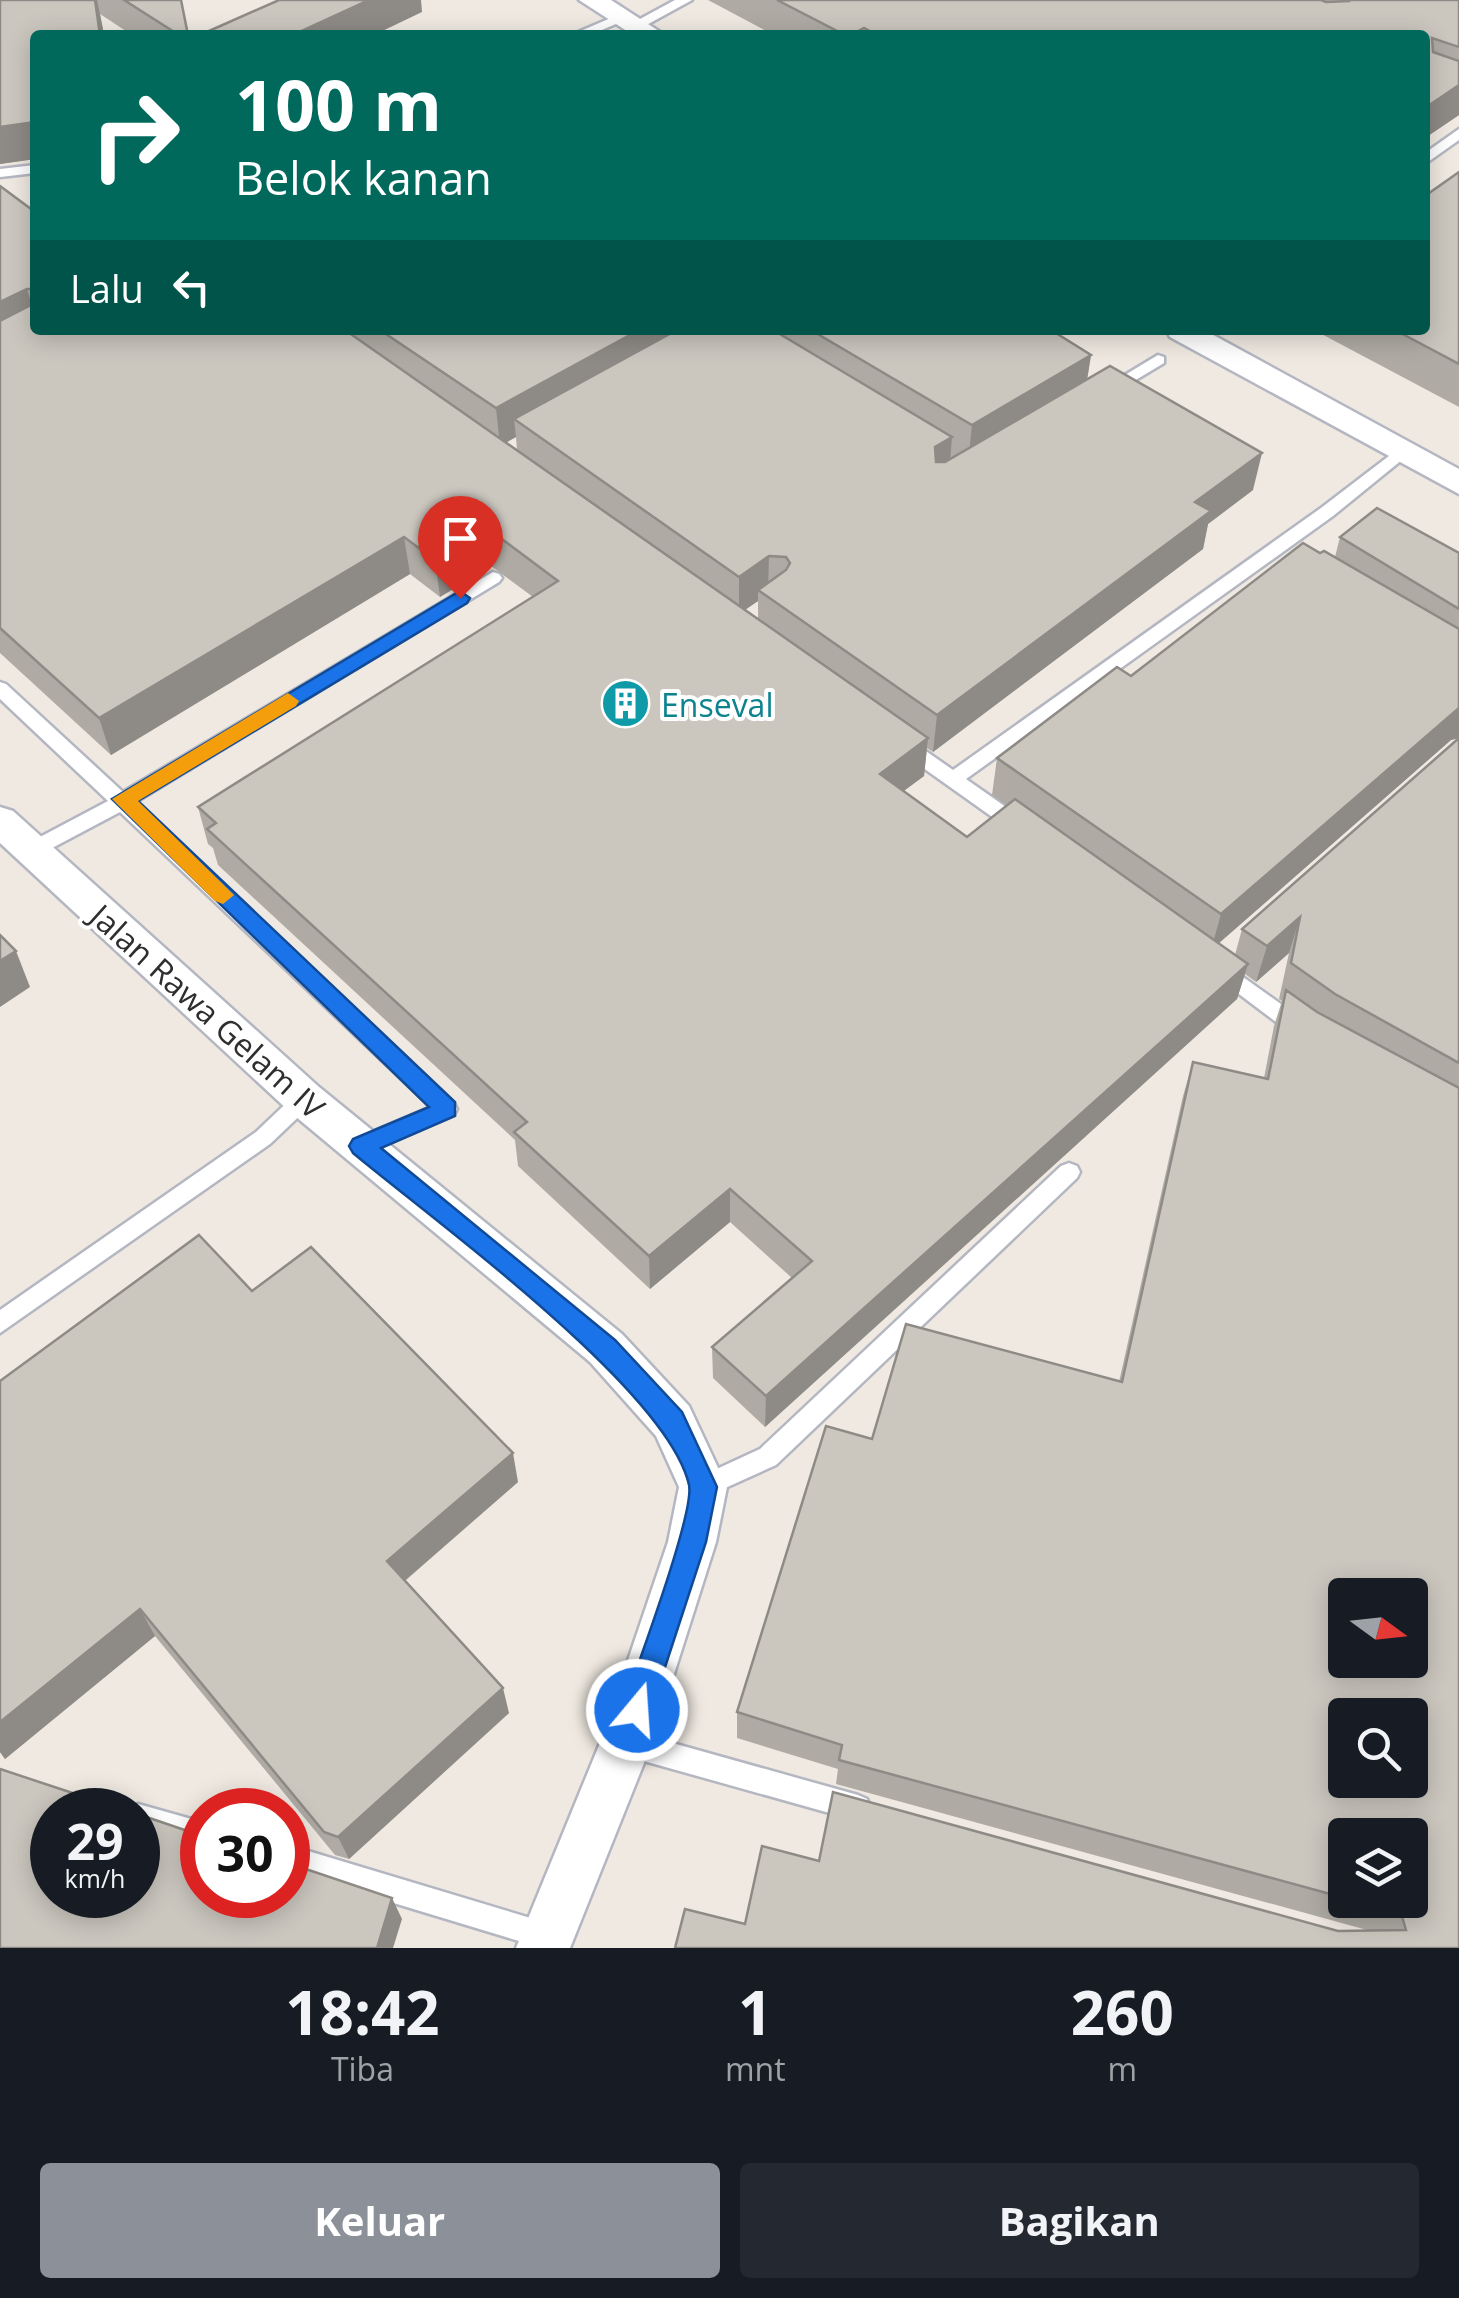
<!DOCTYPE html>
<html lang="id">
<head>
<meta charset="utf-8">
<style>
	body { margin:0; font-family:"Open Sans",sans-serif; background:#242831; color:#f1f3f6; height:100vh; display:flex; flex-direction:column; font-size:38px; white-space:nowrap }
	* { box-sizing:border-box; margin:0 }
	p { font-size:32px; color:#9ea1a6 }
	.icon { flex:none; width:55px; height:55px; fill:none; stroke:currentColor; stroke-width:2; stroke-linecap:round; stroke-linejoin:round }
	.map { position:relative; height:1948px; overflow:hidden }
	.drawer { display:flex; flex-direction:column; background:#171b24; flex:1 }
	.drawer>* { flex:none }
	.hud { position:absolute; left:30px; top:30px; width:1400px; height:305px; border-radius:10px; box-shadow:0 5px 25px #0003; background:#00695c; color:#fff; overflow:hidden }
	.needle { width:65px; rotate:105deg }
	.buttons { position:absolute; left:1328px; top:1578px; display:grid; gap:20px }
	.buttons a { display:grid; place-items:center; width:100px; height:100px; border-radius:10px; background:#171b24; box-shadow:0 5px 25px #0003; font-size:50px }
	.speed { position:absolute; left:30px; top:1788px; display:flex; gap:20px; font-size:50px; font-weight:700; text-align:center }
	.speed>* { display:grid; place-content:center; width:130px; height:130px; border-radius:50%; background:#171b24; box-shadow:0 5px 25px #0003; line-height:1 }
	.speed small { font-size:25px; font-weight:400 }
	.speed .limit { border:15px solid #d22; background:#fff; color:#111 }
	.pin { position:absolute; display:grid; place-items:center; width:85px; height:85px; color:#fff; margin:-102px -42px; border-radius:50% 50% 50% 0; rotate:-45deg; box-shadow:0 0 10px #0007 }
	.pin .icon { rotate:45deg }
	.me { position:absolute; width:110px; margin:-55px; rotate:18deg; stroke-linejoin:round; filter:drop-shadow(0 0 8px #0008) }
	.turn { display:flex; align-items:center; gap:35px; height:210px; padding:0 40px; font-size:45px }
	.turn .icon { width:130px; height:130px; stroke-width:2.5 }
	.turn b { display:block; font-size:70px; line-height:85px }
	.then { display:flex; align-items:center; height:95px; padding:0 40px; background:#0003; gap:20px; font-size:38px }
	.eta { display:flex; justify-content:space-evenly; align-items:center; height:170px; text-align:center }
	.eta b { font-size:60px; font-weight:700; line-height:70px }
	.button { display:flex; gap:20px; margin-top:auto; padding:20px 40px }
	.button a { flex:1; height:115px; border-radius:10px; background:#8c9099; color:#fff; font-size:40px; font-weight:700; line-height:115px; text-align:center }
	.button a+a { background:#242831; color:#f1f3f6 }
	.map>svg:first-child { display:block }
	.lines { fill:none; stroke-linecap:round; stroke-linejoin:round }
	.lane-casing { stroke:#b4b7c1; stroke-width:5 }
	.street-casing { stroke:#b4b7c1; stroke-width:5 }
	.lane { fill:#fff; fill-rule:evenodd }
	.street { fill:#fff; fill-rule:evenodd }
	.wall { fill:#afaba4; fill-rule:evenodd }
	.shaded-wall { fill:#8e8b86 }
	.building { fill:#cbc7bf; stroke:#8e8b86; stroke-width:2.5; fill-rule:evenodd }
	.route { fill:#1a73e8; stroke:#114b97; stroke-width:2.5 }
	.slow { fill:#f59e0b }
	.labels { text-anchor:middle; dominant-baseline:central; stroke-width:8; stroke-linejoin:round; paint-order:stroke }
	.culture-label { font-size:32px; fill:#0d838f; stroke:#fff; text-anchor:start }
	.street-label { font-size:32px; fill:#2e2e2e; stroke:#fff }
</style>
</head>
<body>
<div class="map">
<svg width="1459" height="1948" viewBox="0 0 1459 1948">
	<rect width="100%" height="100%" fill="#efe9e1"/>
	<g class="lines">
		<defs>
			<g id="lane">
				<path d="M675,0H692L641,28L629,25Z"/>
				<path d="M618,15L630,18L590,35H571Z"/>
				<path d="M1459,129V140L1425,164V153Z"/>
				<path d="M35,165V173L0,177V169Z"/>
				<path d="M1158,355L1164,357V363L1114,393H1102L1100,390Z"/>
				<path d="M1402,446L1410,451L1408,455L1333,516L966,779L1026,821L1028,826L1026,831H1012L898,750L895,745L898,740H910L953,770L1321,508Z"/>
				<path d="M493,572L499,574L502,578L499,582L134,803L454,1103L457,1109L454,1115L361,1155L353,1152L350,1146L353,1140L431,1107L120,812L37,856H23L20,851L23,846L108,801L0,699V682L6,684L123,792Z"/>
				<path d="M1222,962L1306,1022L1309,1028L1306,1034H1292L1215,976L1212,970L1215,964Z"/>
				<path d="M304,1090L311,1093L314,1099L311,1105L270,1144L0,1333V1310L256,1132L297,1093Z"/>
				<path d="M1069,1163L1077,1166L1080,1172L1077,1178L776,1465L703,1498L695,1495L691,1487L695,1479L760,1449L1061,1166Z"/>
				<path d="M626,1730L858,1795L867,1799L871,1808L867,1817L858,1821L626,1756L617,1752L613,1743L617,1734Z"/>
				<path d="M138,1804L202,1822V1848L138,1830V1810H128Z"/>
				<path d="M288,1845L547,1923L557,1926L560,1936L557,1946L542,1948L288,1871Z"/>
			</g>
			<g id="street">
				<path d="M579,0H611L665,35H633Z"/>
				<path d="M1166,330H1204L1459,469V494L1170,337Z"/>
				<path d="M0,807L13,811L319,1087L622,1334L689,1406L727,1487L716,1542L652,1743L570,1948H516L600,1743L668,1542L679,1487L656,1436L590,1362L289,1111L0,843Z"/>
			</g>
		</defs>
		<use href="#lane" class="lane-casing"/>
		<use href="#street" class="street-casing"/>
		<use href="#lane" class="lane"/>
		<use href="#street" class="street"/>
	</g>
	<g class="wall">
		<path d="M0,0H181L188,35H132L100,14L104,35H35V159L0,164Z"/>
		<path d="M708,0H1459V115L1425,138V35H774Z"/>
		<path d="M1459,172V407L1314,330H1425Z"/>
		<path d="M0,186L35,212V330H1051L1091,355L1087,379L1253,490L1208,524L1203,549L933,752L927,748L924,776L903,791L967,837L1008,806L992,795L997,758L1131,676L1320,553L1335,557L1340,537L1459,553V738L1451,740L1219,943L1235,955L1242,929L1459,738V1948L745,1924L819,1861L1338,1931L1367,1930L836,1784L838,1769L737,1738V1712L872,1439L1119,1382L1183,1096L1193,1062L1264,1078L1274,1026L1282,1001L1279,999L1289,953L1256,982L1245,974L1237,999L765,1427L713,1378L712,1347L792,1278L730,1222L650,1289L518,1166L515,1140L218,865L213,848L208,844L198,807L533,597L491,566L440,597L410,574L111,755L0,653ZM516,437L517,450L506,442ZM758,601V619L745,610ZM1345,1835L1410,1900H1345Z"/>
		<path d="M252,1291L518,1482L405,1581L509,1713L349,1859L335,1855L155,1636L5,1759L0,1752V1381Z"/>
	</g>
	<g class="shaded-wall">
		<path d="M95,0H97L100,14L104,35H100Z"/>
		<path d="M369,0H421L422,12L374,35H293Z"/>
		<path d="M1459,85V115L1425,138V108Z"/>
		<path d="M35,122V159L0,164V127Z"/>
		<path d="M27,289L35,315L0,346V302Z"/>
		<path d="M639,330H709L514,419L516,437L500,446L496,408Z"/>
		<path d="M1091,355L1085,393L968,463L972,425Z"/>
		<path d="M952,437L949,475L931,485L935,447Z"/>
		<path d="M1262,453L1253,490L1208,524L1203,549L933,752L937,715L1195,502Z"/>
		<path d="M487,528L491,566L440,597L435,560Z"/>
		<path d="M404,537L410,574L111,755L99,718Z"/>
		<path d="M769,556L768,594L758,590V601L739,614V577Z"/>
		<path d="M1459,708V738L1451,740L1211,950L1221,914Z"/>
		<path d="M928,738L924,776L877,811L880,774Z"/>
		<path d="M1300,917L1289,953L1256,982L1267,946Z"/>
		<path d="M16,951L30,987L0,1007V961Z"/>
		<path d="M1248,964L1237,999L765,1427L766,1396Z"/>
		<path d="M730,1189V1222L650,1289L649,1256Z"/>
		<path d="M513,1453L518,1482L395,1589L387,1561Z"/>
		<path d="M140,1609L155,1636L5,1759L0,1752V1722Z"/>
		<path d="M503,1688L509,1713L349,1859L338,1837Z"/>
		<path d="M392,1898L402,1919L393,1948H377Z"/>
	</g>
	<g class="building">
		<path d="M0,0H95L100,35H35V122L0,127Z"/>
		<path d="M124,0H181L188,35H179Z"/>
		<path d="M279,0H369L293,35H200Z"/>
		<path d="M777,0H1321L1326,2L1349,1V0H1459V47L1432,38L1433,52L1459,61V85L1425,108V35H877L864,28L851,35H845Z"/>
		<path d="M1459,172V364L1395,330H1425V196Z"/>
		<path d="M0,186L35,212V289H27L0,302Z"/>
		<path d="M35,303V330H345L928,738L880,774L967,837L1015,799L1248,964L766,1396L712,1347L812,1261L730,1189L649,1256L514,1132L527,1122L207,829L216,823L198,807L558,581L487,528L435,560L404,537L99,718L0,628V321Z"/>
		<path d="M380,330H639L496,408Z"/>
		<path d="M677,330H773L952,437L935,447L936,462H945L1110,366L1262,453L1195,502L1211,511L937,715L758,590L786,570L790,563L786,557L769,556L739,577L514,419Z"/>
		<path d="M811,330H1051L1091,355L972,425Z"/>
		<path d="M1377,508L1459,553V609L1340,537Z"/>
		<path d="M1303,543L1320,553L1324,551L1459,629V708L1221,914L997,758L1117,667L1131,676Z"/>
		<path d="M1459,738V1063L1335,994L1291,963L1300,917L1267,946L1242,929Z"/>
		<path d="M0,935L16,951L0,961Z"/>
		<path d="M1286,990L1317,1012L1459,1088V1948H675L685,1909L745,1924L762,1846L819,1861L833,1792L1338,1931L1406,1930L1401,1913L1352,1900H1410V1835H1345V1898L839,1760L842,1745L737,1712L826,1426L872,1439L906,1324L1122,1382L1193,1062L1268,1079ZM1345,1595H1410V1660H1345ZM1345,1715H1410V1780H1345Z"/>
		<path d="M199,1235L252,1291L311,1247L513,1453L387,1561L503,1688L338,1837L324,1832L140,1609L0,1722V1381Z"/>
		<path d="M0,1769L124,1810H52V1895H138V1814L202,1836V1895H288V1863L392,1898L377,1948H0Z"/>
	</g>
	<path class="route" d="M460,591L470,598L467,603L138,801L455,1102V1116L381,1148L615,1340L682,1412L717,1487L706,1542L651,1710L647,1720L637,1724L627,1720L622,1710C635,1672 695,1513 689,1485C668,1390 433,1220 353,1153L349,1146L353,1139L429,1107L112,799Z"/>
	<path class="slow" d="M288,693L299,701L296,706L138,801L234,895L223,904L215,901L112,799Z"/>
	<defs>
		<symbol id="building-disc" viewBox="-11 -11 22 22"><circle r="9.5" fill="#0f9aa8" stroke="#fff"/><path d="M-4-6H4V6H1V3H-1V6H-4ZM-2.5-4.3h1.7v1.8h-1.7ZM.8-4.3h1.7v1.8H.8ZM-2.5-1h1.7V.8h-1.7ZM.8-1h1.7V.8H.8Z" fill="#fff"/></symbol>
	</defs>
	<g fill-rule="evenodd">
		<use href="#building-disc" x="598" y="676" width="55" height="55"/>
	</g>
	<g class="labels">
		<g class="culture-label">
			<text x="661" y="704">Enseval</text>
		</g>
		<g class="street-label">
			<text transform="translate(208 1011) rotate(42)">Jalan Rawa Gelam IV</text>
		</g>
	</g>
</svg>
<div class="buttons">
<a><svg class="needle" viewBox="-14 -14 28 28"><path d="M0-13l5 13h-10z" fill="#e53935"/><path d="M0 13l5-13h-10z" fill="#9ea1a6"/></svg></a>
<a><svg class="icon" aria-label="search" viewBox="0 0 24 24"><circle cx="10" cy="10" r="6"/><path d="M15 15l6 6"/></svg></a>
<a><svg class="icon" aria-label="layers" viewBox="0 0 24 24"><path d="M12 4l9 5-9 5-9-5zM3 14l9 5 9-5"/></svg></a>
</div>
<div class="speed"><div>29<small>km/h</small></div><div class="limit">30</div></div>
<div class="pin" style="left:460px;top:598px;background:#d93025"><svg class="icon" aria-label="arrive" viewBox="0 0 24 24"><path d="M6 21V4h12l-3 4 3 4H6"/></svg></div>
<svg class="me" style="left:637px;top:1710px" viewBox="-20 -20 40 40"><circle r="17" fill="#1a73e8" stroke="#fff" stroke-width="3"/><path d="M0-11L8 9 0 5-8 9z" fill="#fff"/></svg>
<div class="hud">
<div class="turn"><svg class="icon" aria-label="right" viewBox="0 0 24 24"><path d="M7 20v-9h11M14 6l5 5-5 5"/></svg><div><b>100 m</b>Belok kanan</div></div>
<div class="then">Lalu<svg class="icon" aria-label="left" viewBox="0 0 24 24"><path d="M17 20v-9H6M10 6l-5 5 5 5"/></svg></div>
</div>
</div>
<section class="drawer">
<div class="eta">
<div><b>18:42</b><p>Tiba</p></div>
<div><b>1</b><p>mnt</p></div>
<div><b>260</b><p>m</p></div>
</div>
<div class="button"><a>Keluar</a><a>Bagikan</a></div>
</section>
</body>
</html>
